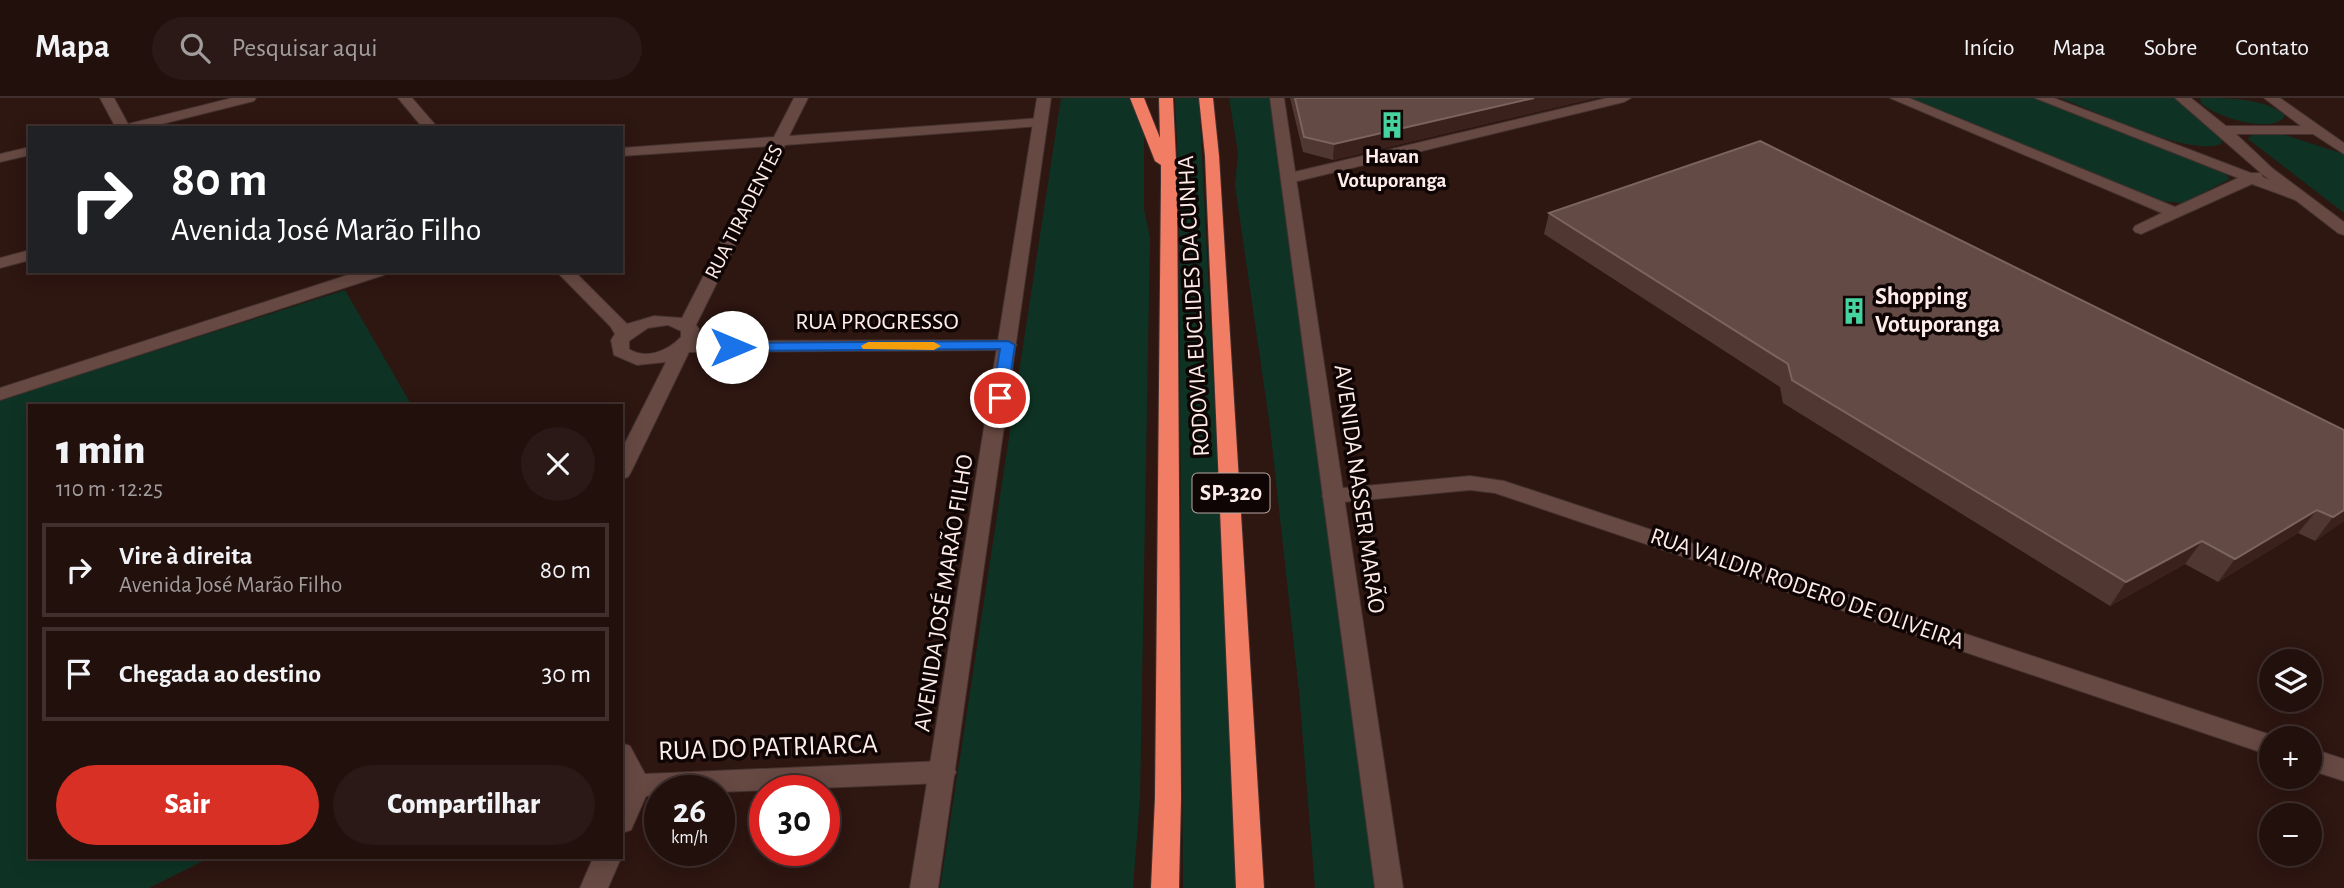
<!DOCTYPE html>
<html lang="pt">
<head>
<meta charset="utf-8">
<style>
	body { margin:0; font-family:"Alegreya Sans",sans-serif; background:#2a1916; color:#f1f3f6; height:100vh; display:flex; flex-direction:column; font-size:26px; white-space:nowrap }
	* { box-sizing:border-box; margin:0 }
	p { font-size:23px; color:#a29d9d }
	.icon { flex:none; width:38px; height:38px; fill:none; stroke:currentColor; stroke-width:2; stroke-linecap:round; stroke-linejoin:round }
	.map { position:relative; flex:1; overflow:hidden }
	.side { position:absolute; left:28px; top:306px; width:595px; height:455px; display:flex; flex-direction:column; background:#22100d; border-radius:0px; box-shadow:0 4px 18px #0003,0 0 0 2px #3f302e }
	.side>* { flex:none }
	.top-card { position:absolute; left:28px; top:28px; width:595px; height:147px; border-radius:0px; box-shadow:0 4px 18px #0003,0 0 0 2px #3f302e; background:#202124; color:#fff; overflow:hidden }
	.controls { position:absolute; left:2259px; top:551px; display:grid; gap:14px }
	.controls a { display:grid; place-items:center; width:63px; height:63px; border-radius:50%; background:#22100d; box-shadow:0 4px 18px #0003,0 0 0 2px #3f302e; font-size:35px }
	.speed { position:absolute; left:644px; top:677px; display:flex; gap:14px; font-size:35px; font-weight:700; text-align:center }
	.speed>* { display:grid; place-content:center; width:91px; height:91px; border-radius:50%; background:#22100d; box-shadow:0 4px 18px #0003,0 0 0 2px #3f302e; line-height:1 }
	.speed small { font-size:18px; font-weight:400 }
	.speed .limit { border:10px solid #d22; background:#fff; color:#111 }
	.pin { position:absolute; display:grid; place-items:center; width:60px; height:60px; color:#fff; margin:-30px; border:4px solid #fff; border-radius:50%; box-shadow:0 2px 7px #0007 }
	.me { position:absolute; width:77px; margin:-38px; rotate:90deg; stroke-linejoin:round; filter:drop-shadow(0 0 5px #0008) }
	.turn { display:flex; align-items:center; gap:24px; height:147px; padding:0 28px; font-size:32px }
	.turn .icon { width:91px; height:91px; stroke-width:2.5 }
	.turn b { display:block; font-size:49px; line-height:60px }
	.round { display:grid; place-items:center; flex:none; width:74px; height:74px; border-radius:37px; background:#2a1916 }
	.headline { display:flex; align-items:center; justify-content:space-between; height:119px; padding:0 28px }
	h1 { font-size:42px; font-weight:800; line-height:52px }
	.cta { display:flex; gap:14px; margin-top:auto; padding:14px 28px }
	.cta a { flex:1; height:80px; border-radius:42px; background:#d93025; color:#fff; font-size:28px; font-weight:800; line-height:80px; text-align:center }
	.cta a+a { background:#2a1916; color:#f1f3f6 }
	ul { padding:0; list-style:none }
	li { display:flex; align-items:center; gap:21px; height:94px; margin:0 14px 10px; padding:0 14px; border:4px solid #3f302e; border-radius:0px }
	li div { flex:1 }
	li b { display:block; font-size:26px }
	li em { font-style:normal }
	header { display:flex; align-items:center; gap:42px; box-sizing:border-box; height:98px; padding:0 35px; background:#22100d; border-bottom:2px solid #3f302e }
	header strong { font-size:33px }
	nav { display:flex; gap:38px; margin-inline-start:auto; font-size:24px }
	.search { width:490px; height:63px; background:#2a1916; display:flex; align-items:center; gap:18px; box-sizing:border-box; padding:0 24px; border-radius:38px; color:#a29d9d; font-size:26px }
	.map>svg:first-child { display:block }
	.green { fill:#0e3324 }
	.lines { fill:none; stroke-linecap:round; stroke-linejoin:round }
	.street-casing { stroke:#44312f; stroke-width:2 }
	.secondary-casing { stroke:#44312f; stroke-width:2 }
	.highway-casing { stroke:#44312f; stroke-width:2 }
	.street { fill:#664942; fill-rule:evenodd }
	.secondary { fill:#664942; fill-rule:evenodd }
	.highway { fill:#f17d65; fill-rule:evenodd }
	.wall { fill:#503731 }
	.shaded-wall { fill:#3b211c }
	.building { fill:#634a44; stroke:#7b645e; stroke-width:2 }
	.route { fill:#1a73e8; stroke:#114b97; stroke-width:2 }
	.slow { fill:#f59e0b }
	.labels { text-anchor:middle; dominant-baseline:central; stroke-width:7; stroke-linejoin:round; paint-order:stroke }
	.far-poi-label { font-size:21px; font-weight:bold; fill:#feece8; stroke:#0f0504 }
	.far-street-label { font-size:21px; fill:#feece8; stroke:#0f0504 }
	.shield { fill:#0f0504; stroke:#b6a7a4; stroke-width:2 }
	.shield-label { font-size:23px; font-weight:bold; fill:#feece8 }
	.poi-label { font-size:24px; font-weight:bold; fill:#feece8; stroke:#0f0504; text-anchor:start }
	.street-label { font-size:24px; fill:#feece8; stroke:#0f0504 }
	.near-street-label { font-size:28px; fill:#feece8; stroke:#0f0504 }
</style>
</head>
<body>
<header>
<strong>Mapa</strong>
<div class="search"><svg class="icon" aria-label="search" viewBox="0 0 24 24"><circle cx="10" cy="10" r="6"/><path d="M15 15l6 6"/></svg>Pesquisar aqui</div>
<nav><a>Início</a><a>Mapa</a><a>Sobre</a><a>Contato</a></nav>
</header>
<div class="map">
<svg width="2344" height="790" viewBox="0 0 2344 790">
	<rect width="100%" height="100%" fill="#2e1611"/>
	<g class="green">
		<path d="M1061,0H1132L1144,26V111L1150,139L1140,700L1133,790H940Z"/>
		<path d="M1175,0H1199L1235,709V790H1183L1179,84Z"/>
		<path d="M1229,0H1270L1377,790H1315L1299,593L1270,329L1235,87L1238,55Z"/>
		<path d="M1909,0H2034L2221,71L2230,81L2183,105L2161,103Z"/>
		<path d="M2060,0H2174L2223,40L2221,46C2188,59 2095,13 2060,0Z"/>
		<path d="M2200,0C2227,0 2268,0 2285,18C2273,37 2215,19 2201,5Z"/>
		<path d="M2279,35L2344,56V115L2248,41L2253,36Z"/>
		<path d="M345,192L412,308H30V760H209L149,790H0V302Z"/>
	</g>
	<g class="lines">
		<defs>
			<g id="street">
				<path d="M100,0H114L128,26L232,0H256L254,3L146,30H116Z"/>
				<path d="M398,0H412L438,30H423Z"/>
				<path d="M794,0H808L789,38L1041,20L1048,24L1041,28L785,47L696,227L699,231L697,243L1008,242L1017,247L1008,252L689,254L631,374L628,379L621,381V353L666,264L637,267L614,257L611,242L615,236L610,228L556,173H574L627,226L654,218L682,220L770,48L621,58V50L774,39ZM668,227L681,233V239C668,253 646,262 629,251V243L648,230Z"/>
				<path d="M1607,0H1631L1624,4L1290,85L1282,80L1290,75Z"/>
				<path d="M1890,0H1909L2175,109L2238,80L2035,0H2054L2251,75H2261L2263,79L2303,95L2306,98L2298,103L2252,86L2141,136L2135,134L2133,131L2135,128L2162,115Z"/>
				<path d="M30,49V57L0,64V56Z"/>
				<path d="M30,152V162L0,170V160Z"/>
				<path d="M360,173H386L384,177L0,302V290Z"/>
				<path d="M1470,378L1504,383L2280,640H2272V658L1495,395L1470,392L1333,405L1326,403L1322,398L1326,393L1333,391Z"/>
				<path d="M621,645L630,648L645,676L943,663L952,666L956,674L952,682L943,685L719,694L660,693V697L646,698L631,732L621,735V693L624,687L621,682Z"/>
				<path d="M2310,650L2344,661V683L2310,672Z"/>
				<path d="M593,760H621L608,790H580Z"/>
			</g>
			<g id="secondary">
				<path d="M1037,0H1051L938,790H910Z"/>
				<path d="M1270,0H1284L1403,790H1375Z"/>
				<path d="M2175,0H2191L2226,28H2301L2264,0H2280L2344,45V56L2313,36H2236L2272,70L2344,124V137L2338,135L2262,76Z"/>
			</g>
			<g id="highway">
				<path d="M1130,0H1144L1160,40L1159,0H1173L1177,83L1181,700L1179,790H1151L1155,700L1161,83V67L1155,63Z"/>
				<path d="M1199,0H1213L1219,58L1264,790H1236L1205,58Z"/>
			</g>
		</defs>
		<use href="#street" class="street-casing"/>
		<use href="#secondary" class="secondary-casing"/>
		<use href="#highway" class="highway-casing"/>
		<use href="#street" class="street"/>
		<use href="#secondary" class="secondary"/>
		<use href="#highway" class="highway"/>
	</g>
	<g class="wall">
		<path d="M1290,0H1595L1333,62L1303,54Z"/>
		<path d="M1549,115L2344,332V423L2315,443L2298,435L2218,484L2185,466L2110,508L1783,305L1780,289L1544,136Z"/>
	</g>
	<g class="shaded-wall">
		<path d="M1534,0H1595L1333,62L1334,46Z"/>
		<path d="M2317,412L2298,435L2218,484L2235,461Z"/>
		<path d="M2344,412V423L2315,443L2333,419Z"/>
		<path d="M2202,443L2185,466L2110,508L2126,484Z"/>
	</g>
	<g class="building">
		<path d="M1295,0H1534L1334,46L1304,39Z"/>
		<path d="M1760,43L2344,332V412L2333,419L2317,412L2235,461L2202,443L2126,484L1792,282L1788,266L1549,115Z"/>
	</g>
	<path class="route" d="M1008,243L1015,247L1007,300L1000,305L992,300L1000,251L732,253L725,249L732,245Z"/>
	<path class="slow" d="M868,244H934L941,248L934,252L863,251L861,248Z"/>
	<defs>
		<symbol id="building-bare" viewBox="-9 -9 18 18"><path d="M-4-6H4V6H1V3H-1V6H-4ZM-2.5-4.3h1.7v1.8h-1.7ZM.8-4.3h1.7v1.8H.8ZM-2.5-1h1.7V.8h-1.7ZM.8-1h1.7V.8H.8Z" fill="#45d49f" stroke="#0f0504" stroke-width="2.5" paint-order="stroke"/></symbol>
	</defs>
	<g fill-rule="evenodd">
		<use href="#building-bare" x="1373" y="8" width="38" height="38"/>
		<use href="#building-bare" x="1835" y="194" width="38" height="38"/>
	</g>
	<g class="labels">
		<g class="far-poi-label">
			<text x="1392" y="58">Havan<tspan x="1392" dy="24">Votuporanga</tspan></text>
		</g>
		<g class="far-street-label">
			<text transform="translate(744 114) rotate(-63)">RUA TIRADENTES</text>
		</g>
		<rect class="shield" x="1192.5" y="375.5" width="77" height="39" rx="5"/>
		<g class="shield-label">
			<text x="1231" y="395">SP-320</text>
		</g>
		<g class="poi-label">
			<text x="1875" y="199">Shopping<tspan x="1875" dy="28">Votuporanga</tspan></text>
		</g>
		<g class="street-label">
			<text transform="translate(1194 208) rotate(-93)">RODOVIA EUCLIDES DA CUNHA</text>
			<text x="877" y="224">RUA PROGRESSO</text>
			<text transform="translate(1359 391) rotate(82)">AVENIDA NASSER MARÃO</text>
			<text transform="translate(1807 491) rotate(19)">RUA VALDIR RODERO DE OLIVEIRA</text>
			<text transform="translate(944 495) rotate(-81)">AVENIDA JOSÉ MARÃO FILHO</text>
		</g>
		<g class="near-street-label">
			<text transform="translate(768 650) rotate(-2)">RUA DO PATRIARCA</text>
		</g>
	</g>
</svg>
<div class="controls">
<a><svg class="icon" aria-label="layers" viewBox="0 0 24 24"><path d="M12 4l9 5-9 5-9-5zM3 14l9 5 9-5"/></svg></a>
<a>+</a>
<a>−</a>
</div>
<div class="speed"><div>26<small>km/h</small></div><div class="limit">30</div></div>
<div class="pin" style="left:1000px;top:300px;background:#d93025"><svg class="icon" aria-label="arrive" viewBox="0 0 24 24"><path d="M6 21V4h12l-3 4 3 4H6"/></svg></div>
<svg class="me" style="left:732px;top:249px" viewBox="-20 -20 40 40"><circle r="19" fill="#fff"/><path d="M0-13L10 11 0 6-10 11z" fill="#1a73e8"/></svg>
<div class="top-card">
<div class="turn"><svg class="icon" aria-label="right" viewBox="0 0 24 24"><path d="M7 20v-9h11M14 6l5 5-5 5"/></svg><div><b>80 m</b>Avenida José Marão Filho</div></div>
</div>
<section class="side">
<div class="headline"><div><h1>1 min</h1><p>110 m · 12:25</p></div><a class="round"><svg class="icon" aria-label="close" viewBox="0 0 24 24"><path d="M6 6l12 12M18 6L6 18"/></svg></a></div>
<ul>
<li><svg class="icon" aria-label="right" viewBox="0 0 24 24"><path d="M7 20v-9h11M14 6l5 5-5 5"/></svg><div><b>Vire à direita</b><p>Avenida José Marão Filho</p></div><em>80 m</em></li>
<li><svg class="icon" aria-label="arrive" viewBox="0 0 24 24"><path d="M6 21V4h12l-3 4 3 4H6"/></svg><div><b>Chegada ao destino</b></div><em>30 m</em></li>
</ul>
<div class="cta"><a>Sair</a><a>Compartilhar</a></div>
</section>
</div>
</body>
</html>
